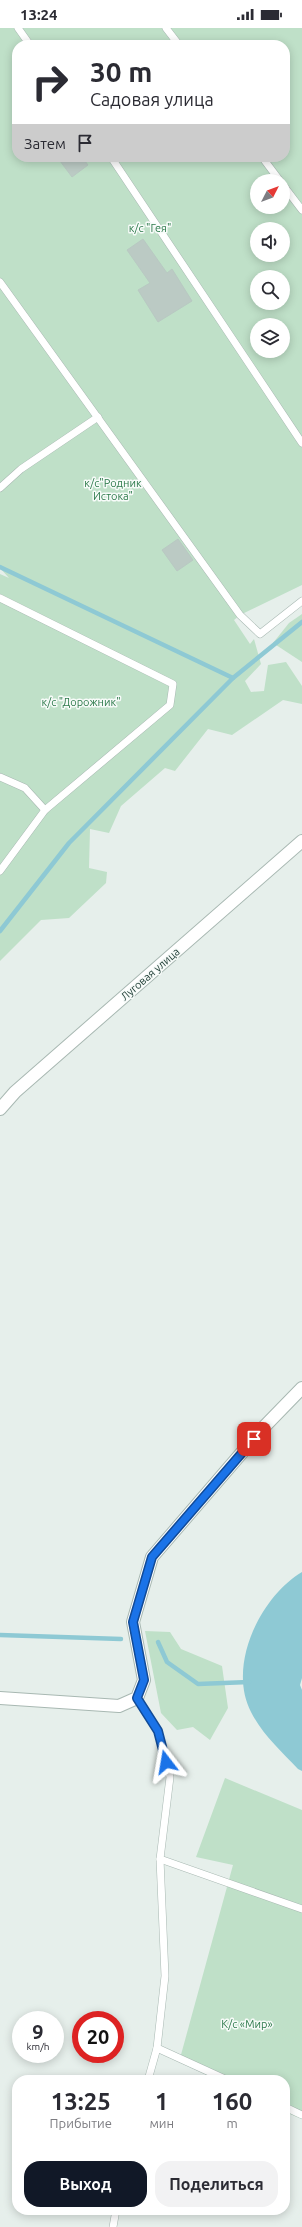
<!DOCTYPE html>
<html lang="ru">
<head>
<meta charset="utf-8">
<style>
	body { margin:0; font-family:Ubuntu,sans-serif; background:#f2f2f3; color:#2b2b33; height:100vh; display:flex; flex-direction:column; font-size:15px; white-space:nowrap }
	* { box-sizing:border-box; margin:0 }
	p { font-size:13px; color:#7c7c81 }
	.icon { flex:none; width:22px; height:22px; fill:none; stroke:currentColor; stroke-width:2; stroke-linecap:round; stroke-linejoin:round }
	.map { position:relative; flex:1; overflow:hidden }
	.side { position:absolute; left:12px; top:2047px; width:278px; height:140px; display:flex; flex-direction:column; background:#fff; border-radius:16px; box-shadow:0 2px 10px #0003 }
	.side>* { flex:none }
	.top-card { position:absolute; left:12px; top:12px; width:278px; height:122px; border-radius:16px; box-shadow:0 2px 10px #0003; background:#fff; color:#2b2b33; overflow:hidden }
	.needle { width:26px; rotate:48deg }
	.tools { position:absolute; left:250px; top:146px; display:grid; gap:8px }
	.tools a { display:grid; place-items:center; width:40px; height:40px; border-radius:50%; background:#fff; box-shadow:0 2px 10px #0003; font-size:20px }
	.speed { position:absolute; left:12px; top:1983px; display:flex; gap:8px; font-size:20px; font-weight:700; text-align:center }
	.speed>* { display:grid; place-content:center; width:52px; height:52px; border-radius:50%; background:#fff; box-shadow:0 2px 10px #0003; line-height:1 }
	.speed small { font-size:10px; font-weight:400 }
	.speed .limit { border:6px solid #d22; background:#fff; color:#111 }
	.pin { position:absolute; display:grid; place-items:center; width:34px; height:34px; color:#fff; margin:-17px; border-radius:8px; box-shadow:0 2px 6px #0006 }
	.me { position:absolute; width:44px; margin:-22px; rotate:346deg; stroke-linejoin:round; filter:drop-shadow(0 0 3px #0008) }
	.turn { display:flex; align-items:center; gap:14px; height:84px; padding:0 12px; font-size:18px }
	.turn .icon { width:52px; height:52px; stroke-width:2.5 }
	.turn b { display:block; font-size:28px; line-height:34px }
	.then { display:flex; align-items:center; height:38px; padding:0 12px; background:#0003; gap:8px; font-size:15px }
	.eta { display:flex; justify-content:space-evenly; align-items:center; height:68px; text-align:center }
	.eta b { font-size:24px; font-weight:700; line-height:28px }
	.primary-button { display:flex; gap:8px; margin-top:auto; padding:8px 12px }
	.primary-button a { flex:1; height:46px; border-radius:16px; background:#111827; color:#fff; font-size:16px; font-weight:700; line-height:46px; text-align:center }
	.primary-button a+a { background:#f2f2f3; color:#2b2b33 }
	.status { display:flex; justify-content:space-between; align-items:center; height:28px; padding:0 20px; background:#fff; direction:ltr }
	.status svg { height:11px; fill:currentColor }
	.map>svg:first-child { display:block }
	.green { fill:#bfe0c8; fill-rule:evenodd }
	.water { fill:#8ec9d4 }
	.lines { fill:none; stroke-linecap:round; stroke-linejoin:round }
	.stream { stroke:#8ec9d4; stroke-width:4.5 }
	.building { fill:#bbcac4; stroke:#b8c9c2 }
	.lane-casing { stroke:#a8b8b2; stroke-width:8 }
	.street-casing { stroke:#a8b8b2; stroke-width:14 }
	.lane { stroke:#fff; stroke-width:7 }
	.street { stroke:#fff; stroke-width:12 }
	.route-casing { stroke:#114b97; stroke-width:10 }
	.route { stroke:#1a73e8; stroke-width:7 }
	.labels { text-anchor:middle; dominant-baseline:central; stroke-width:3; stroke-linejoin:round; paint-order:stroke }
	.park-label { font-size:11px; fill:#2d7a4b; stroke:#f7fbf9 }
	.street-label { font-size:11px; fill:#24423a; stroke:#f7fbf9 }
</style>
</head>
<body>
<div class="status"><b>13:24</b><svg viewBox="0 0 49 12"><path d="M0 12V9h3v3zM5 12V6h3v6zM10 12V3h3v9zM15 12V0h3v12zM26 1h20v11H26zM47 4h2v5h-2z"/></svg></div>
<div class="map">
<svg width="302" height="2199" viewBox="0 0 302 2199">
	<rect width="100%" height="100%" fill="#e6efeb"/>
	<g class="green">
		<path d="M0,0H302V557L240,587L234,592L250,616L254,611L261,636L245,653L251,664L264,663L268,637L286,634L302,658V676L283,672L232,707L208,701L175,743L165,740L121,778L109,805L90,801L89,840L107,844L106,855L69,890L41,892L0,933V546L9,550L0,540ZM17,17H285V129H17ZM257,153H283V179H257ZM257,201H283V227H257ZM257,249H283V275H257ZM257,297H283V323H257Z"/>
		<path d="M302,586V634L273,615L289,595Z"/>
		<path d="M145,1603L170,1604L181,1621L222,1638L228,1680L210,1712L193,1699L177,1702L161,1685Z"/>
		<path d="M225,1750L302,1782V2091L285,2084V2052H218L179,2034L233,1837L196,1829Z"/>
	</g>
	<path class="water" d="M302,1544V1650L300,1657L302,1662V1743L298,1741C281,1723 262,1706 251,1684C227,1638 260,1569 302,1544Z"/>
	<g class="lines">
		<g class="stream">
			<path d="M0,539L233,650"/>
			<path d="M0,903L69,815L233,650L302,594"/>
			<path d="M0,1607L121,1611"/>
			<path d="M158,1614L167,1634L198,1656L249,1654"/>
		</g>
	</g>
	<g class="building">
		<path d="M57,129H82L88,137L72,149Z"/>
		<path d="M143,211L167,245L172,241L192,273L158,294L138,262L150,255L127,222Z"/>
		<path d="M178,511L193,532L177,543L162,522Z"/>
	</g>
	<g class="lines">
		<defs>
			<g id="lane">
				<path d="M18,0L30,17"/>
				<path d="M166,0L179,17"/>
				<path d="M111,129L302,415"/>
				<path d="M262,129L280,153"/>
				<path d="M283,157L302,182"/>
				<path d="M0,254L240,587L260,606L302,573"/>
				<path d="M0,460L21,441L98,389"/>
				<path d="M0,570L173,656L170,677L45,782L0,843"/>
				<path d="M0,749L25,760L45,782"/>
				<path d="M137,1670L158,1703L170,1749L160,1831L165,1948L157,2020L148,2052"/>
				<path d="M160,1831L302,1881"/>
				<path d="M157,2020L227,2052"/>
				<path d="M285,2079L302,2087"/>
				<path d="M113,2199L116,2182"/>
			</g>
			<g id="street">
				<path d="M0,1081L15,1064L302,813"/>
				<path d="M0,1670L119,1678L137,1670L144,1652L133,1594L152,1529L264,1399L302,1360"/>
			</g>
		</defs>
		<use href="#lane" class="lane-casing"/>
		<use href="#street" class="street-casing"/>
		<use href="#lane" class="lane"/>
		<use href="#street" class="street"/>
	</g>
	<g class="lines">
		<defs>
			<path id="route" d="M166,1734L158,1703L137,1670L144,1652L133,1594L152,1529L254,1411"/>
		</defs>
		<use href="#route" class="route-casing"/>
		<use href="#route" class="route"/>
	</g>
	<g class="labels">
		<g class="park-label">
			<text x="150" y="200">к/с "Гея"</text>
			<text x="113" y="455">к/с"Родник<tspan x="113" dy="13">Истока"</tspan></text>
			<text x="81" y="674">к/с "Дорожник"</text>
			<text x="247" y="1996">К/с «Мир»</text>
		</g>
		<g class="street-label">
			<text transform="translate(150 946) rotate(-41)">Луговая улица</text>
		</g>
	</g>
</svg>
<div class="tools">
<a><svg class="needle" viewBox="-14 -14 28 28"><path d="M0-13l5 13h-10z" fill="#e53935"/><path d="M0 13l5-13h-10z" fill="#7c7c81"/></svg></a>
<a><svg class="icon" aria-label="sound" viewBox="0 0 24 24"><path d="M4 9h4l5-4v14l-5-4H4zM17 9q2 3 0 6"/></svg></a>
<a><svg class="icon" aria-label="search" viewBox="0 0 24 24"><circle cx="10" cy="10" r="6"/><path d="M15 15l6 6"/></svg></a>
<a><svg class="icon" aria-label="layers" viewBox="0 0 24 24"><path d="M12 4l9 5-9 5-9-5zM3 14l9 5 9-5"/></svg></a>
</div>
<div class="speed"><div>9<small>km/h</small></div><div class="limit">20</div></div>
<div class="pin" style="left:254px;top:1411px;background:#d93025"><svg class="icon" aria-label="arrive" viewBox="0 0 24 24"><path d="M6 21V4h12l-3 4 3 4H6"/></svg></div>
<svg class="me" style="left:166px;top:1734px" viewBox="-20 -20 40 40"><path d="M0-17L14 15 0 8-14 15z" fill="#1a73e8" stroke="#fff" stroke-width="4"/></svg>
<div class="top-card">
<div class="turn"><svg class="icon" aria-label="right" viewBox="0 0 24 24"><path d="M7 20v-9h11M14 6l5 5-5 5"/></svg><div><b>30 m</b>Садовая улица</div></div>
<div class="then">Затем<svg class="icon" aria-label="arrive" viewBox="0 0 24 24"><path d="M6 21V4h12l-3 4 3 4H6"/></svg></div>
</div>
<section class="side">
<div class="eta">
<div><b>13:25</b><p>Прибытие</p></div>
<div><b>1</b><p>мин</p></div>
<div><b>160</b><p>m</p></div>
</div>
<div class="primary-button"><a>Выход</a><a>Поделиться</a></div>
</section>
</div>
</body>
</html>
